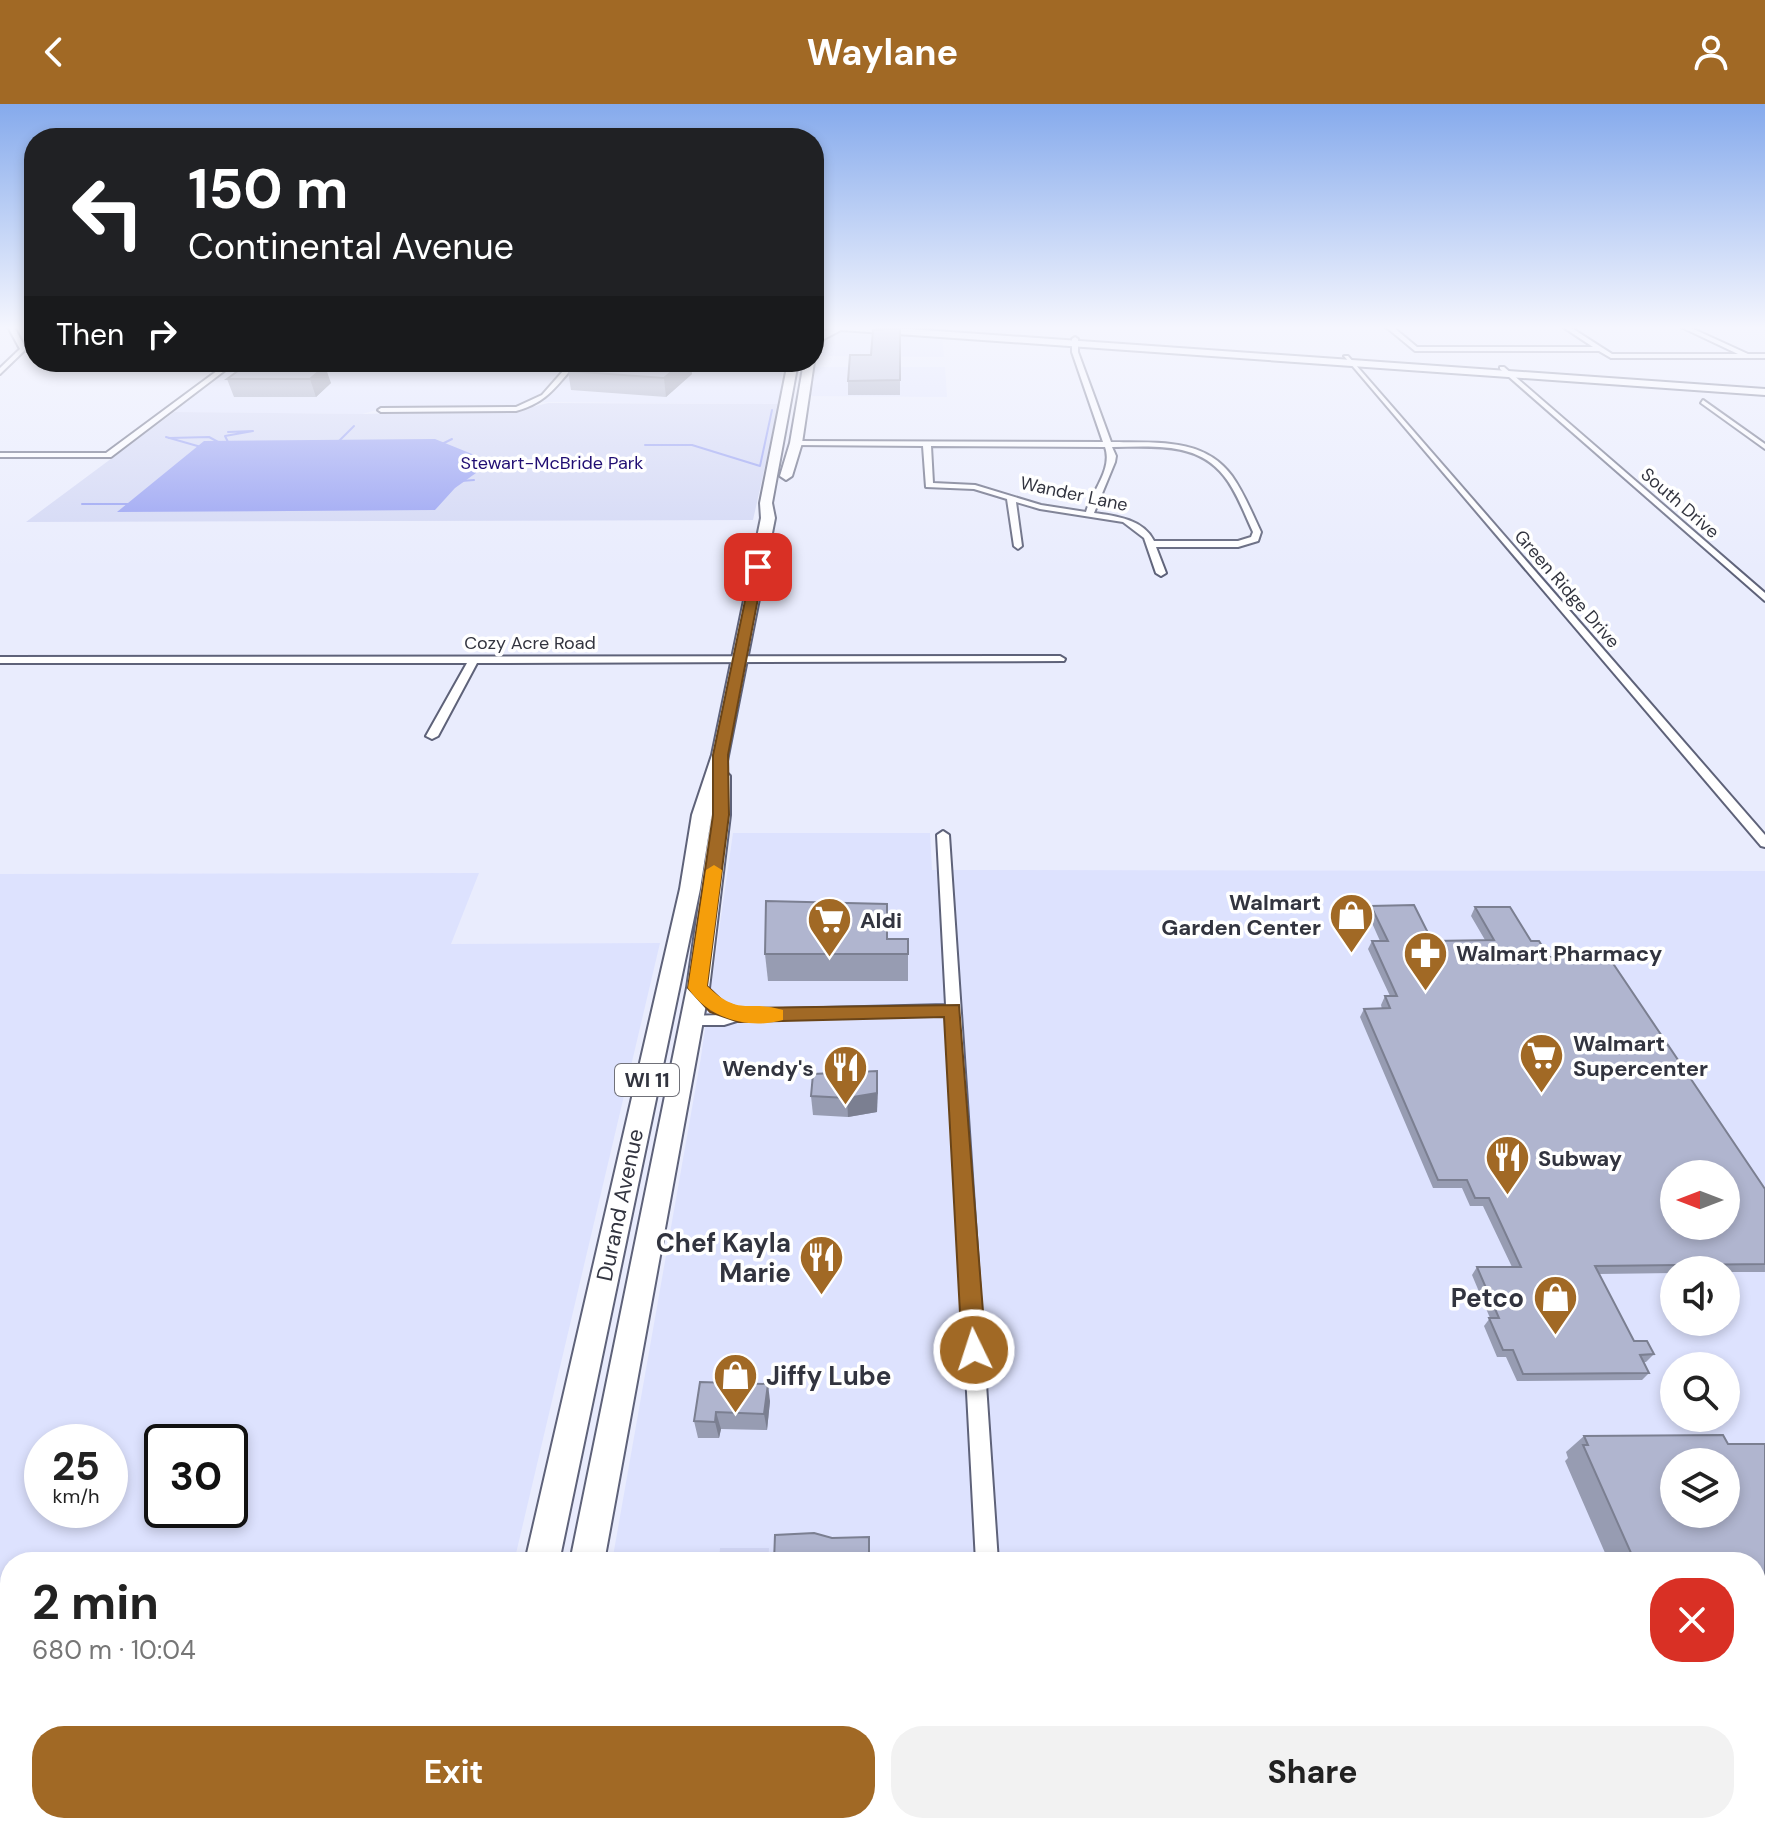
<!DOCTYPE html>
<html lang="en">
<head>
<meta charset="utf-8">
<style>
	body { margin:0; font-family:"DM Sans",sans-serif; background:#f2f2f2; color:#222; height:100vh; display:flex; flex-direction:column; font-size:30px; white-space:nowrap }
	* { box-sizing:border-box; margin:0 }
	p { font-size:26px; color:#767676 }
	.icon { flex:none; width:44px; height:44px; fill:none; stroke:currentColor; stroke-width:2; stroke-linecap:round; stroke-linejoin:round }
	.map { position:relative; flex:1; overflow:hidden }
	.drawer { position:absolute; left:0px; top:1448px; width:1766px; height:282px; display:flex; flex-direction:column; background:#fff; border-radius:32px 32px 0 0; box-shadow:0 4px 12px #0003 }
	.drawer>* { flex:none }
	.banner { position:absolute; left:24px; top:24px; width:800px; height:244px; border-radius:32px; box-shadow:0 4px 12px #0003; background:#202124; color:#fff; overflow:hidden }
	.needle { width:52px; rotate:270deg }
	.controls { position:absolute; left:1660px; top:1056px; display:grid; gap:16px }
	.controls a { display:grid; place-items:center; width:80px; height:80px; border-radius:50%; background:#fff; box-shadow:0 4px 12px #0003; font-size:40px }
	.speed { position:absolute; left:24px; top:1320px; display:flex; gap:16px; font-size:40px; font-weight:700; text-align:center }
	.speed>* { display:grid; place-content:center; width:104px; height:104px; border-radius:50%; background:#fff; box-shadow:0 4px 12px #0003; line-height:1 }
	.speed small { font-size:20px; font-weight:400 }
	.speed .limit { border:4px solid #111; border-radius:12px; background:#fff; color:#111 }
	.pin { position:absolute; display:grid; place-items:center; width:68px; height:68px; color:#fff; margin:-34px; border-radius:16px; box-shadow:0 4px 12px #0006 }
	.me { position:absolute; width:88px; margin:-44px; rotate:356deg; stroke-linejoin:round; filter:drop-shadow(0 0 6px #0008) }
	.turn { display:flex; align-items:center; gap:28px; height:168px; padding:0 32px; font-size:36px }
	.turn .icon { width:104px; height:104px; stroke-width:2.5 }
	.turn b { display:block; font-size:56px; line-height:68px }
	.then { display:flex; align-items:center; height:76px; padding:0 32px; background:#0003; gap:16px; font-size:30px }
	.round { display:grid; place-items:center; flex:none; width:84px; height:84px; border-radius:32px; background:#f2f2f2 }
	.head { display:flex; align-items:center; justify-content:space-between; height:136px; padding:0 32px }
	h1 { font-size:48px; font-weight:700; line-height:60px }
	.button { display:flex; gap:16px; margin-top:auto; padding:16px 32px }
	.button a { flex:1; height:92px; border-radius:32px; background:#a16925; color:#fff; font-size:32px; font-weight:700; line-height:92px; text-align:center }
	.button a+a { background:#f2f2f2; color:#222 }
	header { display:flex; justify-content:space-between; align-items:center; height:104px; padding:0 32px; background:#a16925; color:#fff; font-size:36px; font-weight:700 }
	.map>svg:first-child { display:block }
	.built { fill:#dde2fe; fill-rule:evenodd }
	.green { fill:#d1d6f4 }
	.water { fill:#919bf1 }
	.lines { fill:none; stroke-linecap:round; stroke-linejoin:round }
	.stream { stroke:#919bf1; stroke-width:2 }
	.street-casing { stroke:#5e6279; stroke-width:4 }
	.primary-casing { stroke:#5e6279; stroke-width:4 }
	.street { fill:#fff; fill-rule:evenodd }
	.primary { fill:#fff; fill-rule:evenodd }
	.wall { fill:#979cb2; fill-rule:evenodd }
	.shaded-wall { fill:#7b7f91 }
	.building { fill:#b0b5cf; stroke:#7b7f91; stroke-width:2; fill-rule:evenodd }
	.route { fill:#a16925; stroke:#694418; stroke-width:2 }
	.slow { fill:#f59e0b }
	.labels { text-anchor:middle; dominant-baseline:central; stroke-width:7; stroke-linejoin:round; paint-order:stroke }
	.far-park-label { font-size:18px; fill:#200e73; stroke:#fff }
	.far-street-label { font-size:18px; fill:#32343f; stroke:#fff }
	.shield { fill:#fff; stroke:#707179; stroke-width:2 }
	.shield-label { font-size:20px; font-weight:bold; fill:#32343f }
	.poi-label { font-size:22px; font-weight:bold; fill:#32343f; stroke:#fff; text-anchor:start }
	.street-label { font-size:22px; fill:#32343f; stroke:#fff }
	.near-poi-label { font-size:26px; font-weight:bold; fill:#32343f; stroke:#fff; text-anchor:end }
</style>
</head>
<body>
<header><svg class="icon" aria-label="back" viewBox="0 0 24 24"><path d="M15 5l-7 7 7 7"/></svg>Waylane<svg class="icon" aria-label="person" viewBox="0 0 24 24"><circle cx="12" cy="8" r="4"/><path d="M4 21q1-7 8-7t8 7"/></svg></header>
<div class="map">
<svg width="1765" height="1729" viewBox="0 0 1765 1729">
	<rect width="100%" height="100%" fill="#e9ecfd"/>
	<g class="built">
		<path d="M836,226L942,233L944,253L817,252L822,233Z"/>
		<path d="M239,258H783L779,300L533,298L510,303L384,304L362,310L174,308Z"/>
		<path d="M815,263H945L947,293L810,292Z"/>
		<path d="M733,729H930L932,766L1765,767V1729H564L566,1720H1756V1458H612L701,953ZM1674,1070H1726V1122H1674ZM1674,1166H1726V1218H1674ZM1674,1262H1726V1314H1674ZM1674,1358H1726V1410H1674Z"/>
		<path d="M479,769L451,840L660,839L514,1458H10V1720H455L453,1729H0V770ZM42,1338H110V1406H42ZM162,1338H230V1406H162Z"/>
	</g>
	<g class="green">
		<path d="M548,299L779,300L753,416L26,418L174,308L362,310L516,307Z"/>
		<path d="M720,1444H769L768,1458H719Z"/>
	</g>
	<path class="water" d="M435,335L477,352L476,369L455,384L435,406L117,408L204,337Z"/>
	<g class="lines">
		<g class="stream">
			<path d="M228,328L253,327L225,332L228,338"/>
			<path d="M166,333L201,343"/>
			<path d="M169,334L209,333L220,339"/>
			<path d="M339,337L354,322"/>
			<path d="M440,341L452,335"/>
			<path d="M645,341H692L760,362L772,306"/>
			<path d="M461,377L474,376"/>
			<path d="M82,400H131"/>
		</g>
		<defs>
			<g id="street">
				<path d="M8,223H14L26,245L0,270V264L20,245Z"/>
				<path d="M1386,223H1393L1417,243H1593L1563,223H1570L1612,250H1738L1681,223H1689L1748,250H1765V254H1611L1599,247H1415Z"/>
				<path d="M1075,233L1078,235V248L1111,338C1154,339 1204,333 1232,372C1244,389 1252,409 1261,428L1258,437L1238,443H1156L1166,469L1161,472L1156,469L1144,434L1123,418L1040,405L1016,398L1022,442L1018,445L1014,442L1007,395L974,385L926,383L923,342L796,341L792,339L796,337L1103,338L1072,248V235ZM931,342L1105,343C1113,365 1092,387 1086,408L1041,401L975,381L933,379ZM1112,343C1151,343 1197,337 1224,372C1237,388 1244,409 1253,428L1251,433L1238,437H1154C1143,415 1116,412 1094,409L1115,358L1116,352Z"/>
				<path d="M1344,252H1348L1765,731V743L1761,742Z"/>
				<path d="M229,258H236L111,353H0V349H106Z"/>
				<path d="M571,258H578C556,281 549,298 516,307L381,308L378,306L381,304L516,303L542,291Z"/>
				<path d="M1500,263H1504L1765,489V497L1500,265Z"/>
				<path d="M1703,296L1765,340V345L1701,299Z"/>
				<path d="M1060,552L1065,555L1064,557L477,559L438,632L432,635L426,632L467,559H0V553Z"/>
				<path d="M943,727L949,731L998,1458H976L947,911L740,916L724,921H690L685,920L683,916L685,912L722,911L712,907L693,888L691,884L698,879L703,880L722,899L740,906L946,901L937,731Z"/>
				<path d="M991,1720H1015L1016,1729H992Z"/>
			</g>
			<g id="primary">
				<path d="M832,223H880L1765,285V291L841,226L824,235L814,252L815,233Z"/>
				<path d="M788,258H798L772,399L775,414L725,667L730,672V711L709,884L604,1458H570L687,884L712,708L700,785L559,1458H525L680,785L692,711L712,651L761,414L760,399Z"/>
				<path d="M804,258H814L802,339L792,372L786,376L780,372L790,339Z"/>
				<path d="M469,1720H507L506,1729H466Z"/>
				<path d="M518,1720H556L555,1729H515Z"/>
			</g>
		</defs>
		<use href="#street" class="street-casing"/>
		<use href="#primary" class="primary-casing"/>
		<use href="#street" class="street"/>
		<use href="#primary" class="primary"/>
	</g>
	<g class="wall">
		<path d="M900,224V291H848V277L871,251Z"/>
		<path d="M309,258L305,262L331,279L316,293H234L227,275Z"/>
		<path d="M412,258H554L544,265L414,266Z"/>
		<path d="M568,267L692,270L666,293L571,286Z"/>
		<path d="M1371,802L1432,837L1485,836L1471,812L1475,803L1531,837L1549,853L1765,1085V1168H1726V1166H1674V1169L1599,1170L1634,1237L1654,1250L1646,1258H1644L1649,1269L1642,1276L1517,1277L1506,1253H1497L1484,1222L1490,1214L1472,1171L1477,1163H1512L1483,1102H1470L1462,1084H1433L1360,913L1364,905H1382L1381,901L1385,892H1390L1368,845L1372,837H1380L1368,810Z"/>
		<path d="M887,835L908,850V877H768L765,850Z"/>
		<path d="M813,970L877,1008L848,1013L813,1011L811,992Z"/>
		<path d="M700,1278L770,1297L767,1326L721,1325L719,1334H698L694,1317Z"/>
		<path d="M1723,1331L1728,1340H1765V1729H1726L1722,1720H1756V1458H1609L1565,1357L1568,1354L1566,1348L1584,1332ZM1674,1358H1726V1410H1674Z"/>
	</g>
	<g class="shaded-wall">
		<path d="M283,258H309L289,275L279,262Z"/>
		<path d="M543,258H554L544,265Z"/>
		<path d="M683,258H691L692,270L666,293L664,274Z"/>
		<path d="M325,262L331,279L316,293L310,275Z"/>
		<path d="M878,987L877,1008L848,1013L847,994Z"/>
		<path d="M768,1280L770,1297L767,1326L764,1310Z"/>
		<path d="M716,1308L721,1325L719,1334L715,1318Z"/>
	</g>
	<g class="building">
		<path d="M900,224V276L848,277L850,251H871L873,226Z"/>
		<path d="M250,258H283L279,262H325L310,275H227Z"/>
		<path d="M579,258H683L664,274L568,267Z"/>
		<path d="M766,797L887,800V835H908V850H765Z"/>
		<path d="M1414,801L1432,837L1494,836L1475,803H1510L1531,837H1539L1549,853L1608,852L1765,1085V1160L1595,1162L1634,1237H1647L1654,1250L1640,1251L1649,1269L1523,1270L1513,1246H1503L1489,1214H1499L1477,1163H1521L1489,1094H1475L1467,1076H1438L1364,905L1390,904L1385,892H1397L1372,837H1388L1371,802ZM1674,1070H1726V1122H1674Z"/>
		<path d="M877,967V989L847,994L811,992L813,970Z"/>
		<path d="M700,1278L768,1280L764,1310L716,1308L715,1318L694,1317Z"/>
		<path d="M1723,1331L1728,1340H1765V1729H1756L1752,1720H1756V1458H1635L1583,1341H1588L1584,1332ZM1674,1358H1726V1410H1674Z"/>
		<path d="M814,1429L832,1434L869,1433V1458H774L775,1431Z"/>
		<rect x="844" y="1720" width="49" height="9"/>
	</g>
	<linearGradient id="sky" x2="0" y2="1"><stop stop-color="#85aaec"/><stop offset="0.48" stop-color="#f5f6fe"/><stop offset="1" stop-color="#f5f6fe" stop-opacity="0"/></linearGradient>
	<rect width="1765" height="465" fill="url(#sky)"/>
	<path class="route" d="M758,459L764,463L728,651L729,711L707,882L724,898L740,904L959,901L986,1246L983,1254L974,1257L965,1254L962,1246L944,913L739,918L710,908L688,884L713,711V651L752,463Z"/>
	<path class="slow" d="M714,761L722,766L707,882C741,914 747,895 783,906V916C748,926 708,914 688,884L706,766Z"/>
	<defs>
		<symbol id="shop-pin" viewBox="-11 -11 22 30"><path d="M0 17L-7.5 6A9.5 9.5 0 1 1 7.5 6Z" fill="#a16925" stroke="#fff"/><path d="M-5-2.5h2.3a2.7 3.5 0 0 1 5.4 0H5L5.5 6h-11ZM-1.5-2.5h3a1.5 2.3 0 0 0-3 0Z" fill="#fff"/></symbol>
		<symbol id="supermarket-pin" viewBox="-11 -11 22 30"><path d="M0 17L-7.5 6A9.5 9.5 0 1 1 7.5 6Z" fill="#a16925" stroke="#fff"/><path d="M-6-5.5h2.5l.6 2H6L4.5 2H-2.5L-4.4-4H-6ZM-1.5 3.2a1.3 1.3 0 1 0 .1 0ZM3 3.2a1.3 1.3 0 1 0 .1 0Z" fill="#fff"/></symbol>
		<symbol id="pharmacy-pin" viewBox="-11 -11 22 30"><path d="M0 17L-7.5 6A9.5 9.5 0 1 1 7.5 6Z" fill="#a16925" stroke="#fff"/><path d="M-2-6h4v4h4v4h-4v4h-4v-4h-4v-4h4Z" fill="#fff"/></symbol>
		<symbol id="restaurant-pin" viewBox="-11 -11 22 30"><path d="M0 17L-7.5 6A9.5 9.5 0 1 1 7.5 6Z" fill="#a16925" stroke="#fff"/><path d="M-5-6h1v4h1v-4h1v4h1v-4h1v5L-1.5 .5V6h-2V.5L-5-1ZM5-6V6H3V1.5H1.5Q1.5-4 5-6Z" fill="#fff"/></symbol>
	</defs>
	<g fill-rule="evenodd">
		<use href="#shop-pin" x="1326" y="786" width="51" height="69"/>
		<use href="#supermarket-pin" x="804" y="790" width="51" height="69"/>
		<use href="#pharmacy-pin" x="1400" y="824" width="51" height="69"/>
		<use href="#supermarket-pin" x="1516" y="926" width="51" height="69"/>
		<use href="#restaurant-pin" x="820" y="938" width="51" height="69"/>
		<use href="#restaurant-pin" x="1482" y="1028" width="51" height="69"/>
		<use href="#restaurant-pin" x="796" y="1128" width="51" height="69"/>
		<use href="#shop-pin" x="1530" y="1168" width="51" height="69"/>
		<use href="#shop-pin" x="710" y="1246" width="51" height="69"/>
	</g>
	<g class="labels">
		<g class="far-park-label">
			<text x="552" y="359">Stewart-McBride Park</text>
		</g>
		<g class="far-street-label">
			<text transform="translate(1074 390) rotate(12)">Wander Lane</text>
			<text transform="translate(1680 399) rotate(41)">South Drive</text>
			<text transform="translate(1567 485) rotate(49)">Green Ridge Drive</text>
			<text x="530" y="539">Cozy Acre Road</text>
		</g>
		<rect class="shield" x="615" y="960" width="64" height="32" rx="6"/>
		<g class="shield-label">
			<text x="647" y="976">WI 11</text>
		</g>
		<g class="poi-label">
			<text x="1321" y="798" text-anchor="end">Walmart<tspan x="1321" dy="25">Garden Center</tspan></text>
			<text x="860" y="816">Aldi</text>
			<text x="1456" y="849">Walmart Pharmacy</text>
			<text x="1573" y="939">Walmart<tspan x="1573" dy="25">Supercenter</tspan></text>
			<text x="814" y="964" text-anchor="end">Wendy's</text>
			<text x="1538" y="1054">Subway</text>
		</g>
		<g class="street-label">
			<text transform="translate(620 1101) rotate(-78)">Durand Avenue</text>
		</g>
		<g class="near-poi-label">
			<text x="791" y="1139">Chef Kayla<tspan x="791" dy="30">Marie</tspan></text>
			<text x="1524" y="1194">Petco</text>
			<text x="766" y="1272" text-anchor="start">Jiffy Lube</text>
		</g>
	</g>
</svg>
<div class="controls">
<a><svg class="needle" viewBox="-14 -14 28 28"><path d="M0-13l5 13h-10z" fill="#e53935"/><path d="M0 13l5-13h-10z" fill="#767676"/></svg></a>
<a><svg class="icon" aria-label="sound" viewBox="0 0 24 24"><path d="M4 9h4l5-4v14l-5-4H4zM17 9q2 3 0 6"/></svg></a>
<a><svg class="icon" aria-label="search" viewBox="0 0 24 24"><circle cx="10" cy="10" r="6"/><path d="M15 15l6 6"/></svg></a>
<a><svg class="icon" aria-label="layers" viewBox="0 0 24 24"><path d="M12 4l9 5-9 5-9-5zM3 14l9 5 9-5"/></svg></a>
</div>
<div class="speed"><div>25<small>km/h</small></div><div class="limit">30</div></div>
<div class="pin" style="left:758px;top:463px;background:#d93025"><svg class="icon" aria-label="arrive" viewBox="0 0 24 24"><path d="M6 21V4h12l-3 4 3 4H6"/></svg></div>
<svg class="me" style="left:974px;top:1246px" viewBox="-20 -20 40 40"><circle r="17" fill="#a16925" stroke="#fff" stroke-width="3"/><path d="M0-11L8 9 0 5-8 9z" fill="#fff"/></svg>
<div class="banner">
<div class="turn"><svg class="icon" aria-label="left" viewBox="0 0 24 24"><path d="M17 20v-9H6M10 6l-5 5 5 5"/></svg><div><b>150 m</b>Continental Avenue</div></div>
<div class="then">Then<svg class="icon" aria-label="right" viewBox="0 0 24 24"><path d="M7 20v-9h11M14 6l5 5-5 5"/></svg></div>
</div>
<section class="drawer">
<div class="head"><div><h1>2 min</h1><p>680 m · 10:04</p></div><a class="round" style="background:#d93025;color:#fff"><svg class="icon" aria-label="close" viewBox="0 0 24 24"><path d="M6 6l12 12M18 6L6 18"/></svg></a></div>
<div class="button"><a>Exit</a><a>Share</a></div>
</section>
</div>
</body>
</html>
